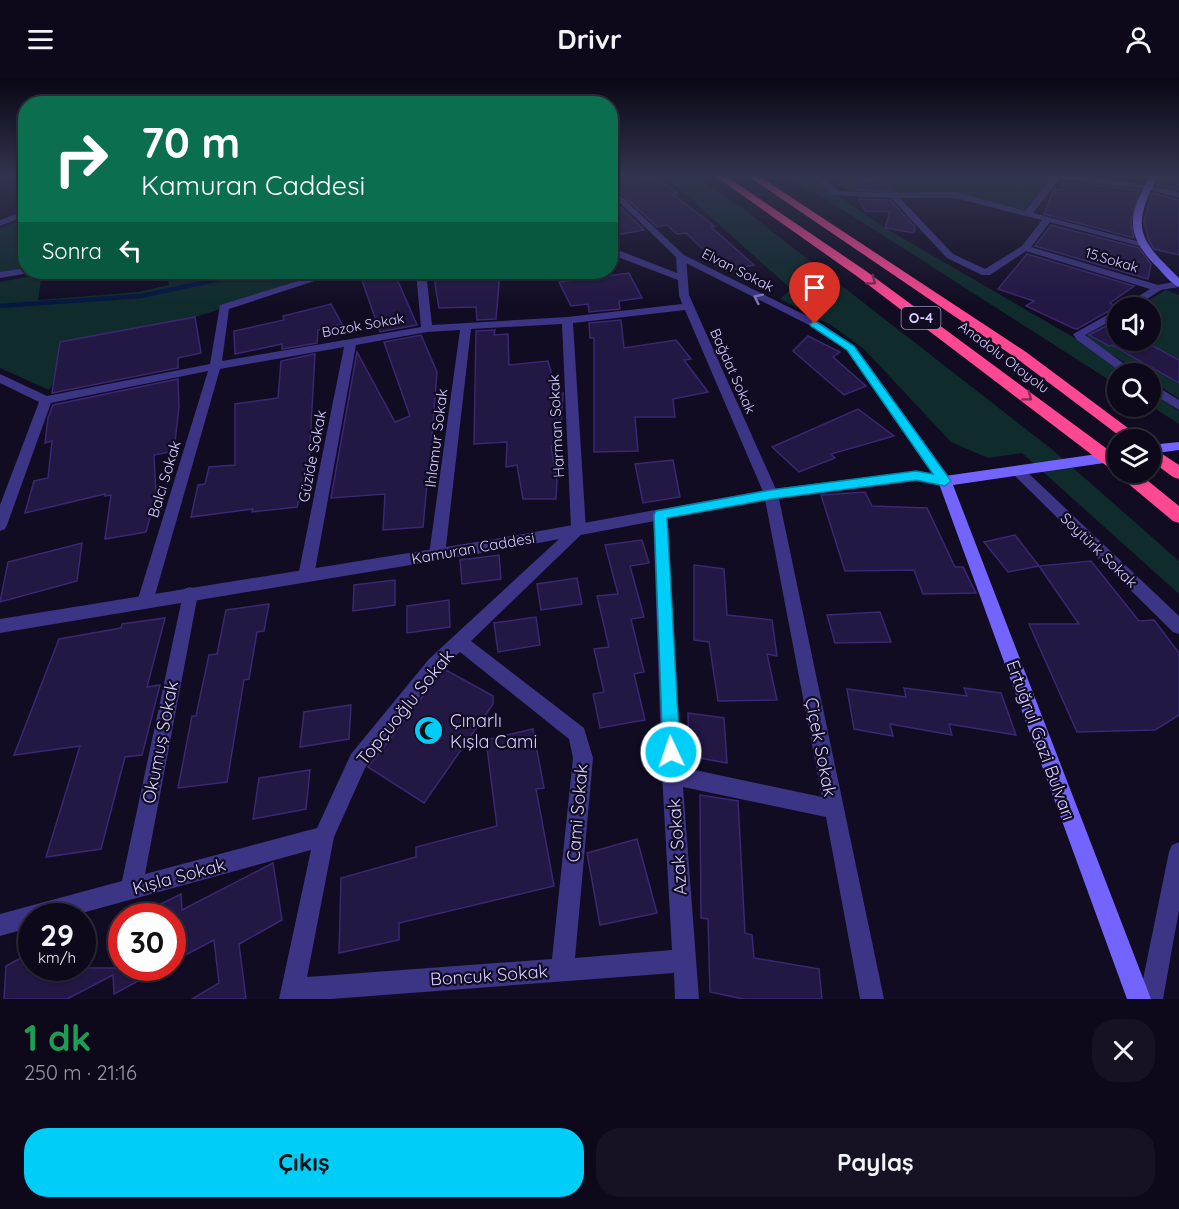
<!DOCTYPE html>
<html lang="tr">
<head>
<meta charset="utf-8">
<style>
	body { margin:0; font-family:Quicksand,sans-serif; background:#161223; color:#f1f3f6; height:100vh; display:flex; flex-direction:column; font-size:22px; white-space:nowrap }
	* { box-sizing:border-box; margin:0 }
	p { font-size:20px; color:#9a9aa2 }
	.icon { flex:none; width:33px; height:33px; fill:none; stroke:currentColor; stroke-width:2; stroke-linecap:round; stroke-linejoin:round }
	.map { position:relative; height:921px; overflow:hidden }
	.panel { display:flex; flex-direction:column; background:#0d091a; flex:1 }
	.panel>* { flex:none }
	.guide { position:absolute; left:18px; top:18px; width:600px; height:183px; border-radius:24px; box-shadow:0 2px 4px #0004,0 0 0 2px #2d2a39; background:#0b6e4f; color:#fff; overflow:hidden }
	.fabs { position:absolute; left:1107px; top:219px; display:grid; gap:12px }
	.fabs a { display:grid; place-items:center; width:54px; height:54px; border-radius:50%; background:#0d091a; box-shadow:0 2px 4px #0004,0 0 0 2px #2d2a39; font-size:30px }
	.speed { position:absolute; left:18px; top:825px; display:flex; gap:12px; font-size:30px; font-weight:700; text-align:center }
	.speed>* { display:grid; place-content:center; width:78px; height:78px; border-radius:50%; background:#0d091a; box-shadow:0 2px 4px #0004,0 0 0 2px #2d2a39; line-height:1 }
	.speed small { font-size:15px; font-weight:400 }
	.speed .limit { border:9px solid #d22; background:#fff; color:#111 }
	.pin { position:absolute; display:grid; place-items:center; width:51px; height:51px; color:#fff; margin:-62px -26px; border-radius:50% 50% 50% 0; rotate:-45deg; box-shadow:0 0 6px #0007 }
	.pin .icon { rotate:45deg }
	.me { position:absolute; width:66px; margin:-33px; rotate:357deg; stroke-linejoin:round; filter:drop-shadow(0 0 4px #0008) }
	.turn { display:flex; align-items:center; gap:21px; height:126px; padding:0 24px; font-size:27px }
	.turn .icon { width:78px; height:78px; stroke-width:2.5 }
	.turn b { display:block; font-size:42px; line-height:51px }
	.then { display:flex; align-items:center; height:57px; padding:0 24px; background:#0003; gap:12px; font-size:22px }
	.round { display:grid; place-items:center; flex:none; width:63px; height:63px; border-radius:24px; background:#161223 }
	.overview { display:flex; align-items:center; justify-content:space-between; height:102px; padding:0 24px }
	h1 { font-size:36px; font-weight:700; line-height:45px; color:#1e9e55 }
	.action { display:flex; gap:12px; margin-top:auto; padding:12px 24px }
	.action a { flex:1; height:69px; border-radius:24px; background:#00cef8; color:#111; font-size:24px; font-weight:700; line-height:69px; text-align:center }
	.action a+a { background:#161223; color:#f1f3f6 }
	header { display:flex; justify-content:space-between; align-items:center; height:78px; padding:0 24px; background:#0d091a; font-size:27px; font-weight:700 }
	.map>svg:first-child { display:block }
	.green { fill:#0f2b2c }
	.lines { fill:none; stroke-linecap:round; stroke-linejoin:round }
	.stream { stroke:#061741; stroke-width:4.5 }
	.building { fill:#231744; stroke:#3b2772; stroke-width:1.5 }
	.minor { fill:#3c3484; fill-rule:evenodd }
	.tertiary { fill:#3c3484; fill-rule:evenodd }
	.secondary { fill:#7364ff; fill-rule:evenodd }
	.motorway { fill:#ff4893; fill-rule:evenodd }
	.oneway { stroke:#882a5a }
	.oneway2 { stroke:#8179bb }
	.route { fill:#00cef8; stroke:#0086a1; stroke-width:1.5 }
	.labels { text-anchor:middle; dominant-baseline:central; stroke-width:4.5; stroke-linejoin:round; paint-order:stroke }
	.far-street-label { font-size:14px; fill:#d6cdff; stroke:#110c22 }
	.shield { fill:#110c22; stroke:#9b93bd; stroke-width:1.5 }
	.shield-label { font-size:14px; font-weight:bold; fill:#d6cdff }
	.street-label { font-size:15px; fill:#d6cdff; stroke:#110c22 }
	.near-street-label { font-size:18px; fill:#d6cdff; stroke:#110c22 }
	.near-poi-label { font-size:18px; fill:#d6cdff; stroke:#110c22; text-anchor:start }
</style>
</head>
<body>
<header><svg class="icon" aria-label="menu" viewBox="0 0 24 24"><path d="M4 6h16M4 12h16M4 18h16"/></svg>Drivr<svg class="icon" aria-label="person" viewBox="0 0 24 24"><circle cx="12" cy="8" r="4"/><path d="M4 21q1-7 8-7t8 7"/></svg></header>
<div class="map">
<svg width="1179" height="921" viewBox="0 0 1179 921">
	<rect width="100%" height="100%" fill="#110c22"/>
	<g class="green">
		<path d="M665,98H694L737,126L1054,373L1179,483V516L1022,375L988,380L951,364L864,271L831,247L780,221L791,211Z"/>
		<path d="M780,98H809L885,150L1073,259L1125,295L1118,296L1117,307L859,142L813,114Z"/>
		<path d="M832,98H1043L1051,99L1024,133L956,115H849Z"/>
		<path d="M25,141V190L0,195V150Z"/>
		<path d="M166,194H337L189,241L60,264L53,305L49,312L0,290V204L42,196L38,222L138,214L169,207Z"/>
		<path d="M1166,212L1179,217V321L1151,302L1150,296L1141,295L1089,262L1086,256L1117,241L1118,262H1150V230L1137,229Z"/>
		<path d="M1150,313L1179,333V346L1151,328Z"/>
	</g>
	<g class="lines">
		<path class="stream" d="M0,228L141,218L252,194"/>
	</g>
	<g class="building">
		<path d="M656,98L677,115L673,116L714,148L711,149L754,187L726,193L686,155L677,156L667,147L657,149L612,107Z"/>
		<path d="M1160,98H1179V112L1156,107Z"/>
		<path d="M882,101L893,113L856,112L852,103Z"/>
		<path d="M1063,104L1140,112L1131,144L1134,160L1044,136L1054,111L1062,112Z"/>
		<path d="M1152,115L1179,122V177L1154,171L1149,163L1144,143Z"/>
		<path d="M610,119L644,152L610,158Z"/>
		<path d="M859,121L890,122L915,149L914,155L885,150L890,134L865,133Z"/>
		<path d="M1051,147L1139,170L1151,186L1148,201L1035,168Z"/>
		<path d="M1027,176L1134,208L1110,225L1116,229L1077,251L1073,250L1026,228L1034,223L998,211Z"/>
		<path d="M359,194H394L417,247L380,254Z"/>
		<path d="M433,194H500L496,241L477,242L476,229L439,230Z"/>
		<path d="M629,195L642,220L619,223L620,231L589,234L588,226L571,228L559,204Z"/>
		<path d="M331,226L342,246L318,252L317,265L282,271V266L235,276L234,253L284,242L283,238Z"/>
		<path d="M195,239L201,275L178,280V290L52,315L60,264Z"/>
		<path d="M621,242L624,270L676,262L691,281L684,282L708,314L673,321L675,339H635L638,373L594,374V260H590L589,245Z"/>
		<path d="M1118,242V262H1142L1179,282V305L1112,267L1109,268L1089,257Z"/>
		<path d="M495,252L494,257L508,256L509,287L548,283L557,315H563L560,366L551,368L557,403L556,421H523L517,387L506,389L507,364L474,366L476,253Z"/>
		<path d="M421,257L437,294L432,358H436L431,405L427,406L423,449L383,452L385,416L331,420L357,274L395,344L410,338L384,264Z"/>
		<path d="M808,258L840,274L833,279L866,308L844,317L793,273Z"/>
		<path d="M315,276L307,421L299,422L297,429L252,434L253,431L191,439L198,407L205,406L209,389L235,387V326L278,320L281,283Z"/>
		<path d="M178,301L179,329L174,373L154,377L156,418L146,454L105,461L111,417L105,418V416L25,435L34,403L48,400L52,363L45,365L48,340L53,327Z"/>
		<path d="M858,331L894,358L831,376L835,380L799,394L772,369Z"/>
		<path d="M673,382L680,419L643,425L635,386Z"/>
		<path d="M865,414L872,428L927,430L955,489H963L976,515L923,516L914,492L845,493L821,417Z"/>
		<path d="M1015,457L1039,488L1008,494L984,464Z"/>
		<path d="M642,462L649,485L630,488L644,539L631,541L644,594L634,596L645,642L600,650L593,616L604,614L594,571L609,569L597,518L618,516L605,467Z"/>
		<path d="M82,465L77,503L0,524L8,484Z"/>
		<path d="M499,477L501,501L462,506L460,482Z"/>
		<path d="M1091,483L1139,543L1154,542L1179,575V637L1155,652L1077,654L1029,546H1079L1039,488Z"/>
		<path d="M694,487L724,491L727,537L772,542L777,578L767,576L777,622L718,623L709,564L694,562Z"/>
		<path d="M577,500L582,526L541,532L537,506Z"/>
		<path d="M395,502V527L353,533L354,507Z"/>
		<path d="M449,522L450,549L407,555V528Z"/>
		<path d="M269,526L264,553L257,554L249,601L244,602L227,704L178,710L192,638H196L209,577L217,576L226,532Z"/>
		<path d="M880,534L891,564L835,565L827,537Z"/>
		<path d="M536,539L540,567L498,574L494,545Z"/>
		<path d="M165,540L147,609L160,607L142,677L125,679L101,771L46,779L80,668L14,677L59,561L121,550L122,546Z"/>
		<path d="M444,591L493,618V626L424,725L368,689Z"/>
		<path d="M904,610L967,618L964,610L1001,615L1016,657L949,646L952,657L890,646L893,658L854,651L847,611L906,619Z"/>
		<path d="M351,627L349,661L300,669L304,634Z"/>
		<path d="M688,635L724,640L727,685L689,678Z"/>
		<path d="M533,651L544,710L536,711L554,808L399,845V862L339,875L341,800L416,779V769L497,748L486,662Z"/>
		<path d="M310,692L306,731L253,741L259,700Z"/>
		<path d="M700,717L738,723L745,855L752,857L754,880L819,891L822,921H743L710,914L708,841L701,840Z"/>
		<path d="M637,761L657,835L600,847L587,775Z"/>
		<path d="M273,785L282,842L239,866L246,921H192L219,905L214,862L172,884V838H137L181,816L182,832Z"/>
		<path d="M32,874V890H162L114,916L113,897L67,921H4L6,888Z"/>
	</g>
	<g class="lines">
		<g class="minor">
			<path d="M812,98H820L839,113L873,115L955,114L1025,133L1051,100L1047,98C1091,98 1136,104 1179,114V120L1147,111L1059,101L1033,135L1144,165L1139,168L1050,144L1031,169L1158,207L1179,203V209L1161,212L1133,230H1120L1150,211L1026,173L990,197H982L947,180L891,120L833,117ZM900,120H955L1042,142L1022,168L985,191L953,176Z"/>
			<path d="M610,169L677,195L676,179L681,176L686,179L689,217L778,416L884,921H860L826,739L683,709L699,921H675L674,895L331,921H279L311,772L71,838H32V849L0,858V836L122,803L184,511L190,509L196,511L198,516L145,796L317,750L351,676L429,581L571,450L562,246L471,251L445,477L442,481H432L429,477L460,252L427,254L356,267L314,498L312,502L306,504L300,502L298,498L344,269L220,291L153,524L151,529L145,531L139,529L137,524L208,293L51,325L7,447L5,451L0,453V427L39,324L0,305V296L47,318L210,286L220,227L328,194H342L229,231L222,283L421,249L416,194H426L432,247L567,239L682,226L679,217L678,202L610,176ZM685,232L764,416L822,719L681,689L667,437L660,432L655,433L653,437L662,697L672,872L575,880L593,680L584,650L471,563L586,452L573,245ZM460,574L569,661L573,680L552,881L307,899L334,759L365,690L441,591Z"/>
			<path d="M26,190V194H31L29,195L0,200V194Z"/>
			<path d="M1118,231V239L1085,257L1138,296H1124L1077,262L1073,256Z"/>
			<path d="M1150,304L1179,322V332L1150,314Z"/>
			<path d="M1019,389L1024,391L1179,538V556L1173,554L1014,397L1012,394Z"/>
			<path d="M1179,764V832L1163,921H1139L1169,774L1172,767Z"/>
		</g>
		<g class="tertiary">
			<path d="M610,108L684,177L819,244L855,268L950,400L952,403L950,406L945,408L916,403L771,421L501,472L0,555V541L501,460L771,411L916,393L933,396L847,272L811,248L678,181L610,115Z"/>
			<path d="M26,132V138L0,148V142Z"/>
		</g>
		<g class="secondary">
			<path d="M1150,98H1158C1130,151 1139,161 1179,200V209C1170,205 1162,194 1155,187C1123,154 1130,135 1150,98Z"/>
			<path d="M1179,364V372L1150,376V367Z"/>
			<path d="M1118,373V383L953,407L1151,921H1127L938,403L945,398Z"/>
		</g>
		<g class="motorway">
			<path d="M715,98H726L866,193L1118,379V394H1137L1179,428V445L1173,443L1119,398L1117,394V393L1112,392L858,199Z"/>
			<path d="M748,98H759L1026,274L1144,362H1125L1016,280Z"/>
			<path d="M1150,368L1179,387V401L1173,399L1150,382Z"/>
		</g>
	</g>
	<defs><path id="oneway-chevron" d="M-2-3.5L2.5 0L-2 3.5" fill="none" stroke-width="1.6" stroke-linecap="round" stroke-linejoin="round" transform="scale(1.5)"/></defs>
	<g class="oneway">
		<use href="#oneway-chevron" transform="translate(872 203) rotate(36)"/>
		<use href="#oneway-chevron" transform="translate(1028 319) rotate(37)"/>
	</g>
	<use class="oneway2" href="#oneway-chevron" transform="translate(758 220) rotate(-154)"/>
	<linearGradient id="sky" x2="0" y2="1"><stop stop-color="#090713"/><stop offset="0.43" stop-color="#32344f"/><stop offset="1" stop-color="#32344f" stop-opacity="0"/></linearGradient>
	<rect width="1179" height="227" fill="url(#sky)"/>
	<path class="route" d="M815,243L854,268L951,403L945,408L916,402L771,421L667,440L680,674L678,680L671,682L665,680L663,674L654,437L656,433L771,412L916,393L933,396L847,272L811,248L810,246Z"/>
	<defs>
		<symbol id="mosque-disc" viewBox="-11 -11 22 22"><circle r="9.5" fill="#00cef8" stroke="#110c22"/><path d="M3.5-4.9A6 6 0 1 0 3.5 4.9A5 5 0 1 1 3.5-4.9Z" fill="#111"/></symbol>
	</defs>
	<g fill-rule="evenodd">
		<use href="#mosque-disc" x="412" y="636" width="33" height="33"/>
	</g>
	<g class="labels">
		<g class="far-street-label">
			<text transform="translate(1112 182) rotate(17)">15.Sokak</text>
			<text transform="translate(738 192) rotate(27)">Elvan Sokak</text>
			<text transform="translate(363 247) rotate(-10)">Bozok Sokak</text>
			<text transform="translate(1004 279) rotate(37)">Anadolu Otoyolu</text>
			<text transform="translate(733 293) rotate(66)">Bağdat Sokak</text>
		</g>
		<rect class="shield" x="901.5" y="229" width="39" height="22" rx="4.5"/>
		<g class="shield-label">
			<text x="921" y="240">O-4</text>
		</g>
		<g class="street-label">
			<text transform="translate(556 348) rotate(-93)">Harman Sokak</text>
			<text transform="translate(436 360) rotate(-83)">Ihlamur Sokak</text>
			<text transform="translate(312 378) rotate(-79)">Güzide Sokak</text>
			<text transform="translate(164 401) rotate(-73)">Balcı Sokak</text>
			<text transform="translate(473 470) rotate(-10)">Kamuran Caddesi</text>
			<text transform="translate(1099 472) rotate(44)">Soytürk Sokak</text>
		</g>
		<g class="near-street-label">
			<text transform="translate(405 629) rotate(-51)">Topçuoğlu Sokak</text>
			<text transform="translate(1041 662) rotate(70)">Ertuğrul Gazi Bulvarı</text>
			<text transform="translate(160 664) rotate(-79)">Okumuş Sokak</text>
			<text transform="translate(821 669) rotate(79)">Çiçek Sokak</text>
			<text transform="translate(577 735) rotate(-85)">Cami Sokak</text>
			<text transform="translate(677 769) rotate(-94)">Azak Sokak</text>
			<text transform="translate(179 798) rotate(-15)">Kışla Sokak</text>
			<text transform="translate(489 897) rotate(-4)">Boncuk Sokak</text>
		</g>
		<g class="near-poi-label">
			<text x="450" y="642">Çınarlı<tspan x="450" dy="21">Kışla Cami</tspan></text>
		</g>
	</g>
</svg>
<div class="fabs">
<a><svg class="icon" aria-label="sound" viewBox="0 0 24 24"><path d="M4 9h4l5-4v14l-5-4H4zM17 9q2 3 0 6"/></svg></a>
<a><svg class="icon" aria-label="search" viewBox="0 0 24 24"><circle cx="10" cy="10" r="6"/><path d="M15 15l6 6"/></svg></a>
<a><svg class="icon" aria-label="layers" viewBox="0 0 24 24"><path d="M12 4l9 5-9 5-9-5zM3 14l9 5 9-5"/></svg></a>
</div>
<div class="speed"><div>29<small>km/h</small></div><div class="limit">30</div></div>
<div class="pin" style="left:815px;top:246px;background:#d93025"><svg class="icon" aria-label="arrive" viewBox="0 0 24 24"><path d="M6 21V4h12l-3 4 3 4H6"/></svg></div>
<svg class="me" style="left:671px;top:674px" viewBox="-20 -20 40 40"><circle r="17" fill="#00cef8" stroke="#fff" stroke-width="3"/><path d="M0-11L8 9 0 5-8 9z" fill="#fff"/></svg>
<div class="guide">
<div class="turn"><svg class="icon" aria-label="right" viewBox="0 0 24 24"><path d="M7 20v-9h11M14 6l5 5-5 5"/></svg><div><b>70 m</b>Kamuran Caddesi</div></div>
<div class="then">Sonra<svg class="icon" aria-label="left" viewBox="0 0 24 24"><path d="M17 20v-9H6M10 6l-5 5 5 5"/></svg></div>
</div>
</div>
<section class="panel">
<div class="overview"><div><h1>1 dk</h1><p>250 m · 21:16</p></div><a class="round"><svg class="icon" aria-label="close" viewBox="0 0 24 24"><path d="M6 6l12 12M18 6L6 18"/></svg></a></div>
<div class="action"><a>Çıkış</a><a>Paylaş</a></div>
</section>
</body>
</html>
